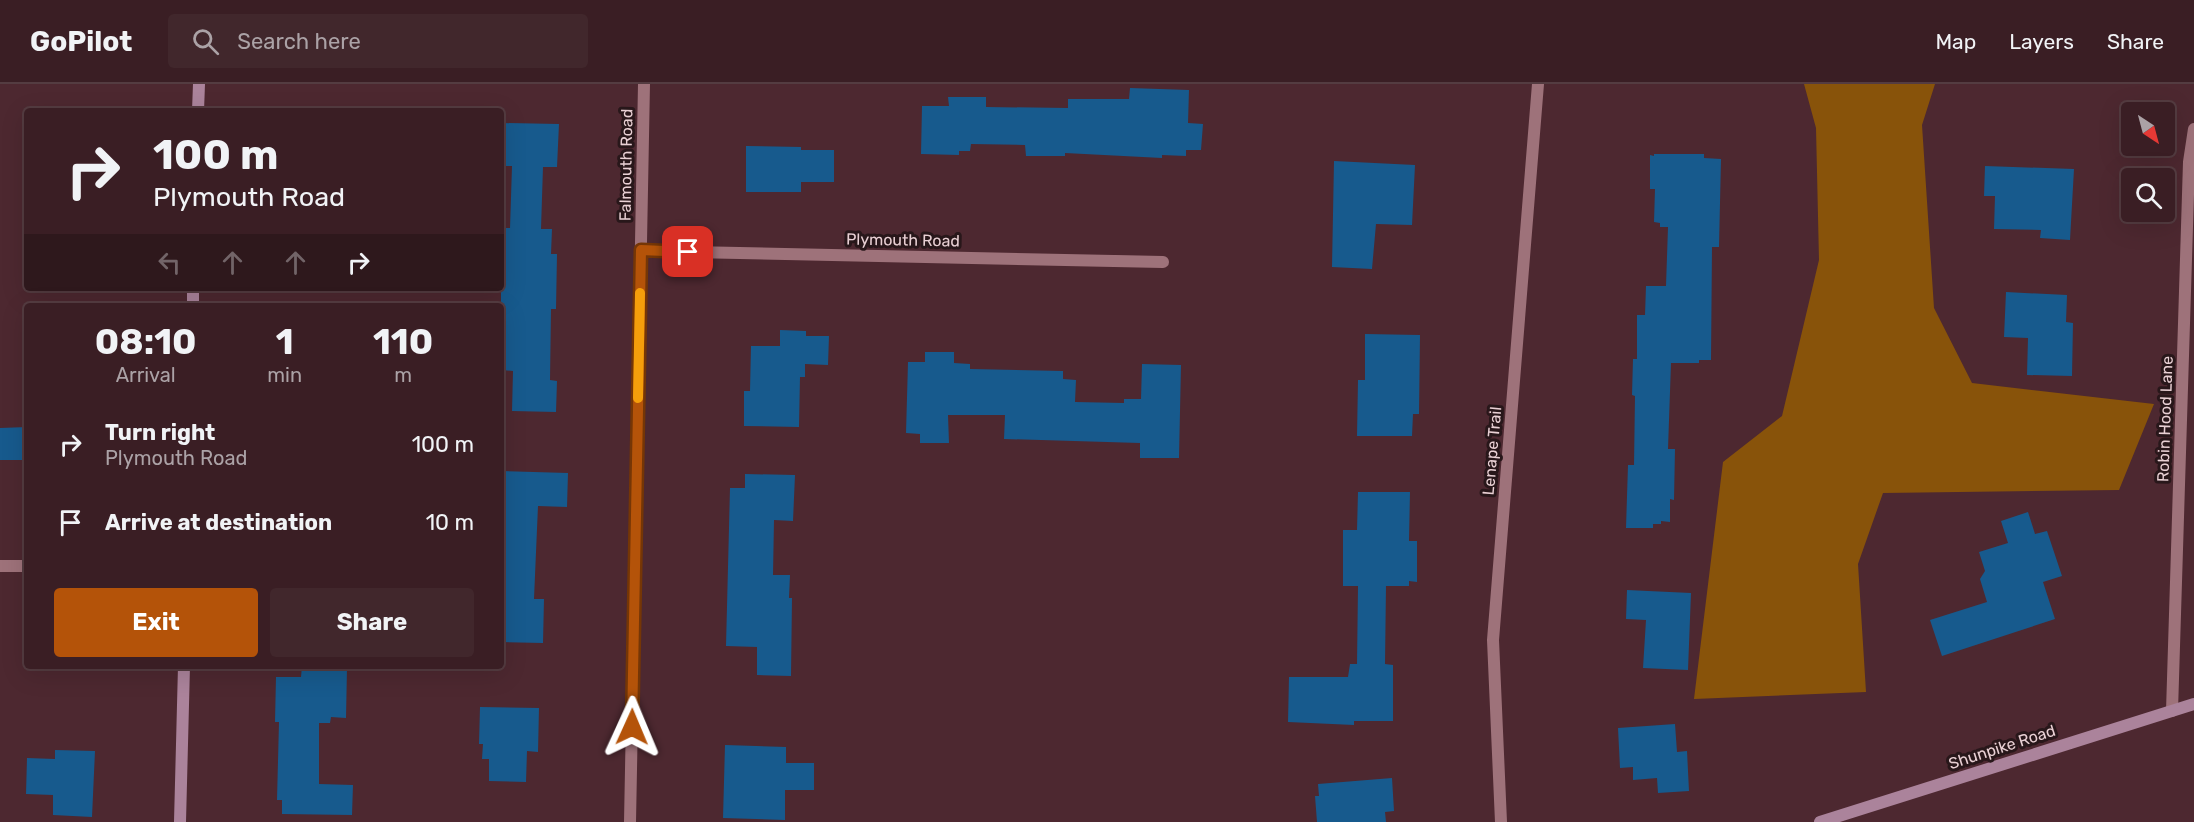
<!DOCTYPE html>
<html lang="en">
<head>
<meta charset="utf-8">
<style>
	body { margin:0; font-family:Rubik,sans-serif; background:#41272c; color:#f1f3f6; height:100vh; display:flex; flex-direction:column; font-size:22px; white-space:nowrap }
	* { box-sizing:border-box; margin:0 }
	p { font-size:20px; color:#aba2a6 }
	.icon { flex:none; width:33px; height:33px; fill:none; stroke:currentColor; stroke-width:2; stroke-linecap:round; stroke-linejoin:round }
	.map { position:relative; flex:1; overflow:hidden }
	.panel { position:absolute; left:24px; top:219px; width:480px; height:366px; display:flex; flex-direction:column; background:#3a1e24; border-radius:6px; box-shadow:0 6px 24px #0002,0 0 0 2px #543c41 }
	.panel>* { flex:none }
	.hud { position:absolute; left:24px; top:24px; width:480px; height:183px; border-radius:6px; box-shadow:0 6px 24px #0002,0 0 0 2px #543c41; background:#3a1e24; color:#f1f3f6; overflow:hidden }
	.needle { width:39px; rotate:144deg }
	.tools { position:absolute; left:2121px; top:18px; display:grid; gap:12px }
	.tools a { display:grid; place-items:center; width:54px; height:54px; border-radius:6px; background:#3a1e24; box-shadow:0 6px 24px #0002,0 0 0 2px #543c41; font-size:30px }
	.pin { position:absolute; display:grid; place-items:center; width:51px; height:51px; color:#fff; margin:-26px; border-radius:12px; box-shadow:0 3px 9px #0006 }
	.me { position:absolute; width:66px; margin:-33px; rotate:1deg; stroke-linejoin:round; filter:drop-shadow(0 0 4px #0008) }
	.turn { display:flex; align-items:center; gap:21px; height:126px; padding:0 30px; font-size:27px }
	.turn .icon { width:78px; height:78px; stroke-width:2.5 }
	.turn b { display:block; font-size:42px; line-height:51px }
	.lanes { display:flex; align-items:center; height:57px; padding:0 30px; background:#0003; justify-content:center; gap:30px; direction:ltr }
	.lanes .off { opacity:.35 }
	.eta { display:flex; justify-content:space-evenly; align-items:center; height:102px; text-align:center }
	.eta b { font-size:36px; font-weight:700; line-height:42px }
	.action { display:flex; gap:12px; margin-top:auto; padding:12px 30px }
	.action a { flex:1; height:69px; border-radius:6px; background:#b45309; color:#fff; font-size:24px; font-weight:700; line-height:69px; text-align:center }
	.action a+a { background:#41272c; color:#f1f3f6 }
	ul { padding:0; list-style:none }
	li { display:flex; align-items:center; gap:18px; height:78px; padding:0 30px }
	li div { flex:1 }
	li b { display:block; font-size:22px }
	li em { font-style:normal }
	header { display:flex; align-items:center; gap:36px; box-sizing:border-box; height:84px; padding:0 30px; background:#3a1e24; border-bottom:2px solid #543c41 }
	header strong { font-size:28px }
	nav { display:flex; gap:33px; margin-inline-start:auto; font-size:21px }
	.search { width:420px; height:54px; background:#41272c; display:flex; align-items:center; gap:15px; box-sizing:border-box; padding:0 21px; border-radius:6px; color:#aba2a6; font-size:22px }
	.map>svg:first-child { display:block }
	.forest { fill:#88530a }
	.building { fill:#175a8d }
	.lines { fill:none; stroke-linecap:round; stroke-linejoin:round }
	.street { stroke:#9e727a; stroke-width:12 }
	.secondary { stroke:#ab839b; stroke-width:12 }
	.route-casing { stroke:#753606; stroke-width:15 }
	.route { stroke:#b45309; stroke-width:10 }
	.slow { stroke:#f59e0b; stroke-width:10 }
	.labels { text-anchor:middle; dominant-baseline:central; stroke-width:6; stroke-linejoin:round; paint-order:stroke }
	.street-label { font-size:16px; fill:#e9d0d4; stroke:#28171a }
</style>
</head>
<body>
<header>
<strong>GoPilot</strong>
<div class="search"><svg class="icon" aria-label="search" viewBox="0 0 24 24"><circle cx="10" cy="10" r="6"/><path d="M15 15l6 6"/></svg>Search here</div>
<nav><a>Map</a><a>Layers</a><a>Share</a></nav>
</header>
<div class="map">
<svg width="2194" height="738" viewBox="0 0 2194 738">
	<rect width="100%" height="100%" fill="#4d2830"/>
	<path class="forest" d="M1804,0H1935L1922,41L1934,224L1972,299L2154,320L2119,406L1883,409L1858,480L1866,608L1694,615L1723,378L1782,332L1819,176L1816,44Z"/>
	<g class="building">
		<path d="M1130,4L1189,6L1188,39L1203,40L1201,66H1186V72L1162,71V74L1065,69V72H1026L1025,61L971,60L970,67H959V71L921,70L922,22H949L948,13H986V23L1068,24V15H1129Z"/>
		<path d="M501,39L559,40L557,83H543L541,145H552L551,170H557L556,225H551L550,296L557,297L556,328L512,327L513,287L501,286V144H510L512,82H501Z"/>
		<path d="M746,62L801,63V66H834V98H801V108H746Z"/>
		<path d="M1654,70H1704V74L1721,75L1719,163H1712L1711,276H1699V279H1671L1668,365H1675L1674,416L1670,415V438L1661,437V440H1653V444H1626L1628,381H1634L1635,312L1632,311L1633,275H1637V231H1645L1646,202H1666L1668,143H1660V139L1654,138L1655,105H1650V71L1654,72Z"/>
		<path d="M1334,77L1415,81L1412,141L1376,140L1372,185L1332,183Z"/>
		<path d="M1985,82L2074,85L2070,156L2040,154L2041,146L1994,145L1995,112H1984Z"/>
		<path d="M2006,208L2067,211L2066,238L2073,239L2072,292L2027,291L2028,254L2004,253Z"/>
		<path d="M780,246L806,247V252H829L828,281L805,280V293H800L799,343L744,342V307H750L751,262H780Z"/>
		<path d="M1365,250L1420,251L1419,330H1413L1412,352H1357L1358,296H1365Z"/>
		<path d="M925,268H954V279L970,280V285L1063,287V295L1076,296L1075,318L1124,319V315H1141L1142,280L1181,281L1179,374H1140V359L1004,355L1005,331H948L949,359H920V350L906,349L908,278H925Z"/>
		<path d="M27,343V376H0V344Z"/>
		<path d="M501,387L568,389L567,423L538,422L534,515H544L543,559L501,558Z"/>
		<path d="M745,390L795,391L793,437L774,436L773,491H790L789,514H792L791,592L757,591V563L726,562L730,404H745Z"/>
		<path d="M1358,408H1410L1409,457H1417V498L1409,497V502H1386L1385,580L1393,581V637H1354V641L1288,638L1289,593H1348L1350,580H1357L1358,502H1343V446H1357Z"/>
		<path d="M2028,428L2035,450L2047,447L2062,492L2043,498L2055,535L1942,572L1930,536L1987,518L1980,495L1985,487L1979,468L2008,459L2001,437Z"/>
		<path d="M1627,506L1691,509L1688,586L1643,584L1646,536L1626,535Z"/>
		<path d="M302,582L347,584L346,634L331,633L330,639H319V700L353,701L352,731L282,730V716H277L279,638H275L276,593H301Z"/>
		<path d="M480,623L539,624L538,668L527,667L526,698L489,697V675H482L483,660H479Z"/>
		<path d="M1675,640L1677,668L1687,667L1689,707L1658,709L1657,694L1633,696V683L1620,684L1618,644Z"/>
		<path d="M725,661L786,663V679H814V706H785V736L723,734Z"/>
		<path d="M55,666L95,667L92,733L53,731V711L26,710L27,674L55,675Z"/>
		<path d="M1392,694L1394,727L1385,728L1386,738H1317L1315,712H1319L1318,700Z"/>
	</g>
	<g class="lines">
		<g class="street">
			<path d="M641,167L1163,178"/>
			<path d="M0,482H27"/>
			<path d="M2172,627L2189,78L2194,45"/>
			<path d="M630,738L644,0"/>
			<path d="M1501,738L1493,556L1538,0"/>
		</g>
		<g class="secondary">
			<path d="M198,27L199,0"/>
			<path d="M193,222V204"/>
			<path d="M180,738L184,582"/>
			<path d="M1820,738L2194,620"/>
		</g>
	</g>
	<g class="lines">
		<defs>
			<path id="route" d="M632,643L641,166L688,168"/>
		</defs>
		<use href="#route" class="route-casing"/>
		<use href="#route" class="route"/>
		<path class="slow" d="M638,314L640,209"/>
	</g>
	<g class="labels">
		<g class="street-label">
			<text transform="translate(626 81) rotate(-89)">Falmouth Road</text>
			<text transform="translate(903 156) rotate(1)">Plymouth Road</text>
			<text transform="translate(2165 335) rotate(-88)">Robin Hood Lane</text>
			<text transform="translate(1492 367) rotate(-85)">Lenape Trail</text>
			<text transform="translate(2002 663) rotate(-18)">Shunpike Road</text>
		</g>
	</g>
</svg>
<div class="tools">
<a><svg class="needle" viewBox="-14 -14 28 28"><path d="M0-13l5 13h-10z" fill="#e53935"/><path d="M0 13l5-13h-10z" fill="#aba2a6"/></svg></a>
<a><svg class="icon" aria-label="search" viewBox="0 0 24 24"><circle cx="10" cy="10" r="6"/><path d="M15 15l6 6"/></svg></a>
</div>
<div class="pin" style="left:688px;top:168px;background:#d93025"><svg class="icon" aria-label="arrive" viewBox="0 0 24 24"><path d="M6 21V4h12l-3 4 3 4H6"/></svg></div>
<svg class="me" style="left:632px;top:643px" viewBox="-20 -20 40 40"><path d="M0-17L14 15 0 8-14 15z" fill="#b45309" stroke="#fff" stroke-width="4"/></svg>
<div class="hud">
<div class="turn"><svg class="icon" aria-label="right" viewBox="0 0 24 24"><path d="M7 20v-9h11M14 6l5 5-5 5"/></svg><div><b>100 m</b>Plymouth Road</div></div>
<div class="lanes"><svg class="icon off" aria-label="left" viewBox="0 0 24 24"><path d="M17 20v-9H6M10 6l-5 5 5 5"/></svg><svg class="icon off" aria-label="ahead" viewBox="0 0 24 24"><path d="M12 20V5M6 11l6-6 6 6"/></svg><svg class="icon off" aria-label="ahead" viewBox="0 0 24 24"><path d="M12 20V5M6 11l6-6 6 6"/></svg><svg class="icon" aria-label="right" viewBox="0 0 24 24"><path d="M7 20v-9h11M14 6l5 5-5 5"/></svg></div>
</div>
<section class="panel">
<div class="eta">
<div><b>08:10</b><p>Arrival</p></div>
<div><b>1</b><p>min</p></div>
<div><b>110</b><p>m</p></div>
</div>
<ul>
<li><svg class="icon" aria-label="right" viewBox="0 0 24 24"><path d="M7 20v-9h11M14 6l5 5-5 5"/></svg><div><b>Turn right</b><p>Plymouth Road</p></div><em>100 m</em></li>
<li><svg class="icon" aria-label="arrive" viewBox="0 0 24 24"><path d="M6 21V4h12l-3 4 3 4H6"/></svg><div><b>Arrive at destination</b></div><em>10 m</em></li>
</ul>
<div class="action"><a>Exit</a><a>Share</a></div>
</section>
</div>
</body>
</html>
